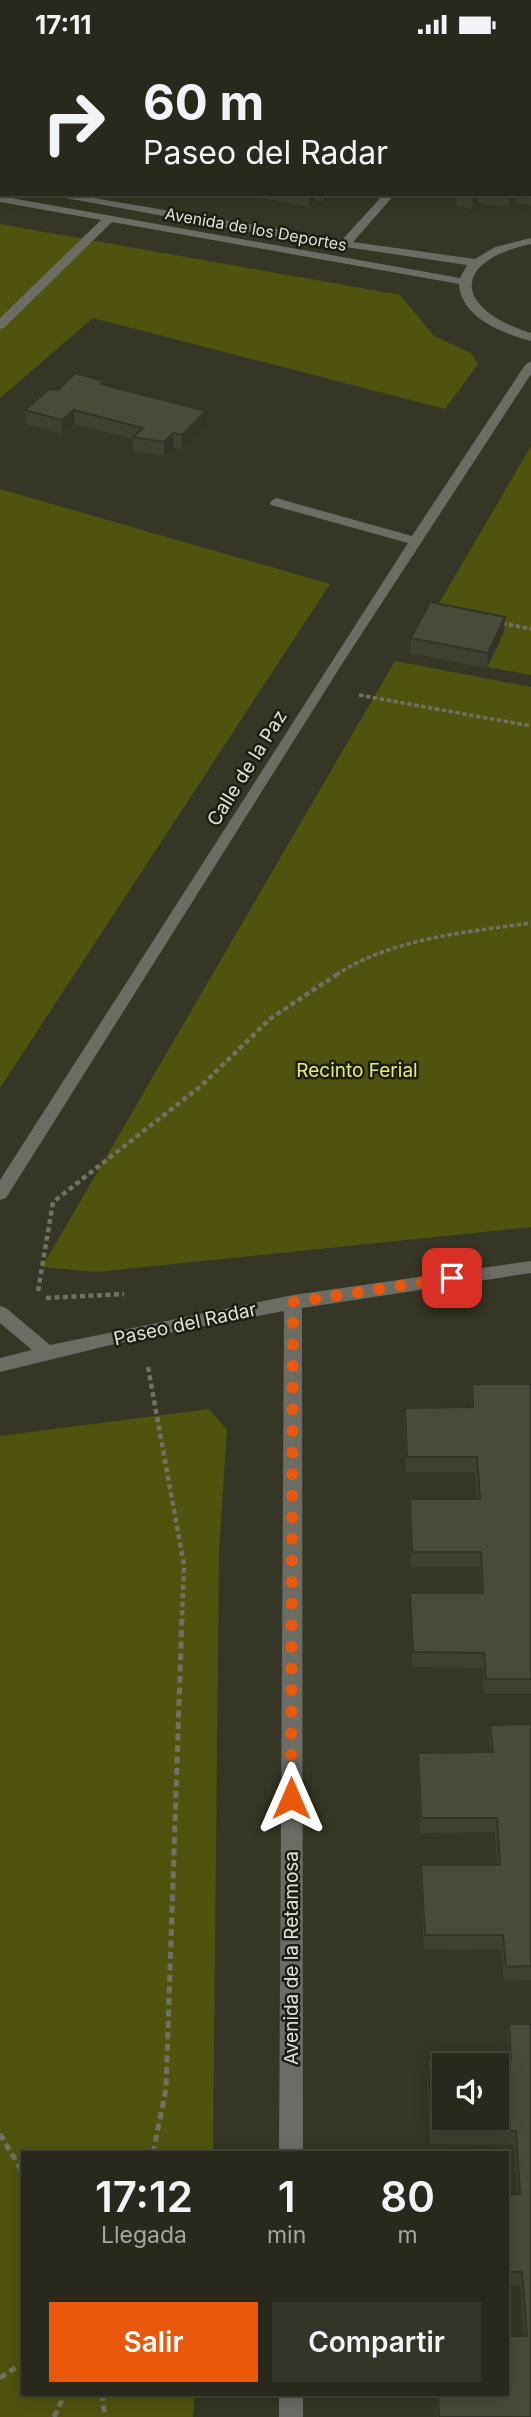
<!DOCTYPE html>
<html lang="es">
<head>
<meta charset="utf-8">
<style>
	body { margin:0; font-family:Inter,sans-serif; background:#343429; color:#f1f3f6; height:100vh; display:flex; flex-direction:column; font-size:26px; white-space:nowrap }
	* { box-sizing:border-box; margin:0 }
	p { font-size:23px; color:#a5a6a3 }
	.icon { flex:none; width:38px; height:38px; fill:none; stroke:currentColor; stroke-width:2; stroke-linecap:round; stroke-linejoin:round }
	.map { position:relative; flex:1; overflow:hidden }
	.sheet { position:absolute; left:21px; top:2102px; width:488px; height:245px; display:flex; flex-direction:column; background:#28281c; border-radius:0px; box-shadow:0 4px 18px #0003,0 0 0 2px #44443b }
	.sheet>* { flex:none }
	.hud { position:absolute; left:0px; top:0px; width:532px; height:147px; box-shadow:0 4px 18px #0003,0 0 0 2px #44443b; background:#28281c; color:#f1f3f6; overflow:hidden }
	.buttons { position:absolute; left:432px; top:2004px; display:grid; gap:14px }
	.buttons a { display:grid; place-items:center; width:77px; height:77px; border-radius:0px; background:#28281c; box-shadow:0 4px 18px #0003,0 0 0 2px #44443b; font-size:35px }
	.pin { position:absolute; display:grid; place-items:center; width:60px; height:60px; color:#fff; margin:-30px; border-radius:14px; box-shadow:0 4px 10px #0006 }
	.me { position:absolute; width:77px; margin:-38px; rotate:0deg; stroke-linejoin:round; filter:drop-shadow(0 0 5px #0008) }
	.turn { display:flex; align-items:center; gap:24px; height:147px; padding:0 28px; font-size:32px }
	.turn .icon { width:91px; height:91px; stroke-width:2.5 }
	.turn b { display:block; font-size:49px; line-height:60px }
	.eta { display:flex; justify-content:space-evenly; align-items:center; height:119px; text-align:center }
	.eta b { font-size:42px; font-weight:600; line-height:49px }
	.primary-button { display:flex; gap:14px; margin-top:auto; padding:14px 28px }
	.primary-button a { flex:1; height:80px; border-radius:0px; background:#ea580c; color:#fff; font-size:28px; font-weight:600; line-height:80px; text-align:center }
	.primary-button a+a { background:#343429; color:#f1f3f6 }
	.status { display:flex; justify-content:space-between; align-items:center; height:49px; padding:0 35px; background:#28281c; direction:ltr }
	.status svg { height:19px; fill:currentColor }
	.map>svg:first-child { display:block }
	.green { fill:#50530e }
	.lines { fill:none; stroke-linecap:round; stroke-linejoin:round }
	.path-far2 { stroke:#707162; stroke-width:3.5; stroke-dasharray:4.5 2.5; stroke-linecap:butt }
	.path-far1 { stroke:#707162; stroke-width:4.5; stroke-dasharray:5 3.5; stroke-linecap:butt }
	.path { stroke:#707162; stroke-width:5; stroke-dasharray:7 4.5; stroke-linecap:butt }
	.minor { fill:#6b6c64; fill-rule:evenodd }
	.wall { fill:#3f4031 }
	.shaded-wall { fill:#333428 }
	.building { fill:#494b39; stroke:#333428; stroke-width:2; fill-rule:evenodd }
	.route { stroke:#ea580c; stroke-width:12; stroke-dasharray:0 21.6 }
	.labels { text-anchor:middle; dominant-baseline:central; stroke-width:5; stroke-linejoin:round; paint-order:stroke }
	.far-street-label { font-size:16px; fill:#e1e2d7; stroke:#1c1d15 }
	.street-label { font-size:19px; fill:#e1e2d7; stroke:#1c1d15 }
	.park-label { font-size:19px; fill:#e5eb77; stroke:#1c1d15 }
</style>
</head>
<body>
<div class="status"><b>17:11</b><svg viewBox="0 0 49 12"><path d="M0 12V9h3v3zM5 12V6h3v6zM10 12V3h3v9zM15 12V0h3v12zM26 1h20v11H26zM47 4h2v5h-2z"/></svg></div>
<div class="map">
<svg width="531" height="2368" viewBox="0 0 531 2368">
	<rect width="100%" height="100%" fill="#353625"/>
	<g class="green">
		<path d="M0,175L400,246L434,287L471,304L478,315L445,360L93,269L0,349Z"/>
		<path d="M531,397V626L410,604Z"/>
		<path d="M0,440L330,535L0,1039Z"/>
		<path d="M395,612L531,638V1178L96,1223L42,1218Z"/>
		<path d="M209,1360L227,1381L219,1501L213,2103L23,2104V2345H195L193,2368H0V1387Z"/>
	</g>
	<g class="lines">
		<g class="path-far2">
			<path d="M502,574L531,580"/>
			<path d="M359,646L531,677"/>
			<path d="M336,926C392,889 467,883 531,874"/>
		</g>
		<g class="path-far1">
			<path d="M38,1242L53,1153L201,1037L271,969L339,924"/>
			<path d="M46,1249L124,1245"/>
			<path d="M148,1318L184,1516L182,1567"/>
		</g>
		<g class="path">
			<path d="M0,2085L23,2124"/>
			<path d="M153,2104L166,2040L182,1566"/>
			<path d="M0,2329L23,2314"/>
			<path d="M102,2345L105,2368"/>
			<path d="M54,2368L65,2345"/>
		</g>
		<g class="minor">
			<path d="M153,0H164L152,2Z"/>
			<rect x="530" y="3" width="1" height="6"/>
			<rect x="0" y="29" width="2" height="7"/>
			<rect x="0" y="134" width="2" height="6"/>
			<path d="M44,145H70L342,191L384,145H395L353,193L475,210L495,198L531,189V195C448,213 456,261 531,284V292C503,284 461,269 459,235L112,173L4,279L0,280V269L101,171L0,153V147L460,229L467,216L278,188Z"/>
			<path d="M531,312V325L342,615L6,1149L0,1151V1131L408,494L271,456L270,453L276,449L412,487L525,316Z"/>
			<path d="M531,1212V1224L302,1259L303,2104H279L284,1262L131,1291L0,1323V1309L32,1301L0,1274V1257L6,1259L50,1296L293,1246Z"/>
			<rect x="279" y="2345" width="24" height="23"/>
		</g>
	</g>
	<g class="wall">
		<path d="M0,0H112L110,2H2V6L1,4H0Z"/>
		<path d="M278,0H298L295,2H285Z"/>
		<path d="M0,51L2,52V95H0Z"/>
		<path d="M530,84L531,156L514,154L509,158L477,154L472,160L456,157L457,145H530Z"/>
		<path d="M252,145H331L324,153L315,151L309,158L252,147Z"/>
		<path d="M104,336L206,362L207,376L182,400L174,399L164,407L133,403V390L75,375L62,385L26,375L25,361L58,341Z"/>
		<path d="M504,583L487,619L410,604L411,589Z"/>
		<path d="M472,1335H531V1645H484L483,1619L412,1618L410,1559V1544H481L480,1518H411L409,1465L410,1450H477L475,1423H406L404,1374L405,1359L471,1358Z"/>
		<path d="M531,1675V1931L504,1932L501,1901L424,1900L420,1830L421,1816H497L495,1783L420,1784L417,1718L418,1704L490,1703L489,1691L490,1676Z"/>
		<path d="M509,1975H531V2368H437L436,2345H508L524,2287L520,2236H508V2146L517,2145L514,2096L430,2095L427,2023L428,2009L509,2010L507,1989Z"/>
	</g>
	<g class="shaded-wall">
		<path d="M97,0H112L110,2H95Z"/>
		<path d="M309,145H315V151L309,158Z"/>
		<path d="M324,145H331L324,153Z"/>
		<path d="M474,145H477V154L472,160Z"/>
		<path d="M510,145H514V154L509,158Z"/>
		<path d="M74,361L75,375L62,385V371Z"/>
		<path d="M206,362L207,376L182,400V386Z"/>
		<path d="M173,384L174,399L164,407V393Z"/>
		<path d="M505,568L504,583L487,619L488,604Z"/>
	</g>
	<g class="building">
		<path d="M58,0H97L95,2H60L61,1Z"/>
		<path d="M389,0H455L453,2H387Z"/>
		<path d="M0,51L2,52V82L0,81Z"/>
		<rect x="530" y="84" width="1" height="58"/>
		<path d="M75,324L104,332L101,335L206,362L182,386L173,384L164,393L133,388L143,379L74,361L62,371L25,361L49,340L58,341Z"/>
		<path d="M430,553L505,568L488,604L411,589Z"/>
		<path d="M472,1335H531V1630H486L484,1604L413,1603L410,1544H483L481,1503H412L410,1450H480L477,1408H407L405,1359L473,1358Z"/>
		<path d="M531,1675V1917L506,1918L503,1886H425L421,1816H500L497,1769H421L418,1704L493,1703L490,1676Z"/>
		<path d="M509,1975H531V2368H439L438,2345H508V2287H527L522,2223H508V2146L520,2145L516,2082L432,2081L428,2009L511,2010ZM444,2016H497V2068H444Z"/>
	</g>
	<g class="lines">
		<path class="route" d="M291,1749L293,1253L452,1229"/>
	</g>
	<g class="labels">
		<g class="far-street-label">
			<text transform="translate(256 180) rotate(10)">Avenida de los Deportes</text>
		</g>
		<g class="street-label">
			<text transform="translate(247 719) rotate(-58)">Calle de la Paz</text>
			<text transform="translate(185 1275) rotate(-12)">Paseo del Radar</text>
			<text transform="translate(291 1909) rotate(-90)">Avenida de la Retamosa</text>
		</g>
		<g class="park-label">
			<text x="357" y="1021">Recinto Ferial</text>
		</g>
	</g>
</svg>
<div class="buttons">
<a><svg class="icon" aria-label="sound" viewBox="0 0 24 24"><path d="M4 9h4l5-4v14l-5-4H4zM17 9q2 3 0 6"/></svg></a>
</div>
<div class="pin" style="left:452px;top:1229px;background:#d93025"><svg class="icon" aria-label="arrive" viewBox="0 0 24 24"><path d="M6 21V4h12l-3 4 3 4H6"/></svg></div>
<svg class="me" style="left:291px;top:1749px" viewBox="-20 -20 40 40"><path d="M0-17L14 15 0 8-14 15z" fill="#ea580c" stroke="#fff" stroke-width="4"/></svg>
<div class="hud">
<div class="turn"><svg class="icon" aria-label="right" viewBox="0 0 24 24"><path d="M7 20v-9h11M14 6l5 5-5 5"/></svg><div><b>60 m</b>Paseo del Radar</div></div>
</div>
<section class="sheet">
<div class="eta">
<div><b>17:12</b><p>Llegada</p></div>
<div><b>1</b><p>min</p></div>
<div><b>80</b><p>m</p></div>
</div>
<div class="primary-button"><a>Salir</a><a>Compartir</a></div>
</section>
</div>
</body>
</html>
